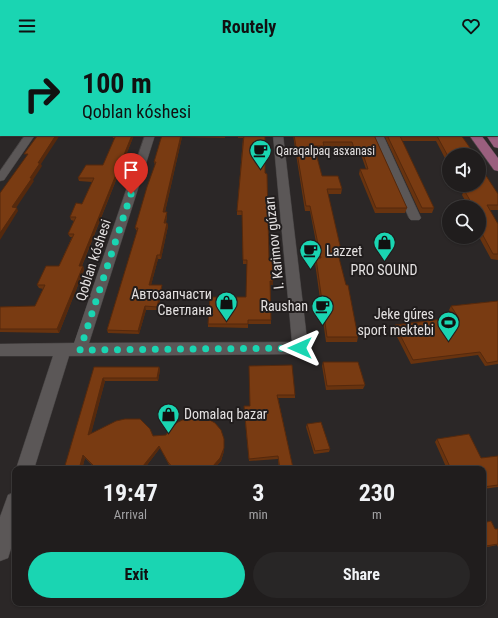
<!DOCTYPE html>
<html lang="en">
<head>
<meta charset="utf-8">
<style>
	body { margin:0; font-family:"Roboto Condensed",sans-serif; background:#282626; color:#f1f3f6; height:100vh; display:flex; flex-direction:column; font-size:15px; white-space:nowrap }
	* { box-sizing:border-box; margin:0 }
	p { font-size:13px; color:#a2a2a4 }
	.icon { flex:none; width:22px; height:22px; fill:none; stroke:currentColor; stroke-width:2; stroke-linecap:round; stroke-linejoin:round }
	.map { position:relative; flex:1; overflow:hidden }
	.panel { position:absolute; left:12px; top:414px; width:474px; height:140px; display:flex; flex-direction:column; background:#201d1d; border-radius:8px; box-shadow:0 1px 3px #0004,0 0 0 1px #3d3b3b }
	.panel>* { flex:none }
	.hud { position:absolute; left:0px; top:0px; width:498px; height:84px; box-shadow:0 1px 3px #0004,0 0 0 1px #3d3b3b; background:#1ad5b2; color:#111; overflow:hidden }
	.buttons { position:absolute; left:442px; top:96px; display:grid; gap:8px }
	.buttons a { display:grid; place-items:center; width:44px; height:44px; border-radius:50%; background:#201d1d; box-shadow:0 1px 3px #0004,0 0 0 1px #3d3b3b; font-size:20px }
	.pin { position:absolute; display:grid; place-items:center; width:34px; height:34px; color:#fff; margin:-41px -17px; border-radius:50% 50% 50% 0; rotate:-45deg; box-shadow:0 0 4px #0007 }
	.pin .icon { rotate:45deg }
	.me { position:absolute; width:44px; margin:-22px; rotate:270deg; stroke-linejoin:round; filter:drop-shadow(0 0 3px #0008) }
	.turn { display:flex; align-items:center; gap:14px; height:84px; padding:0 16px; font-size:18px }
	.turn .icon { width:52px; height:52px; stroke-width:2.5 }
	.turn b { display:block; font-size:28px; line-height:34px }
	.eta { display:flex; justify-content:space-evenly; align-items:center; height:68px; text-align:center }
	.eta b { font-size:24px; font-weight:700; line-height:28px }
	.action { display:flex; gap:8px; margin-top:auto; padding:8px 16px }
	.action a { flex:1; height:46px; border-radius:24px; background:#1ad5b2; color:#111; font-size:16px; font-weight:700; line-height:46px; text-align:center }
	.action a+a { background:#282626; color:#f1f3f6 }
	header { display:flex; justify-content:space-between; align-items:center; height:52px; padding:0 16px; background:#1ad5b2; color:#111; font-size:18px; font-weight:700 }
	.map>svg:first-child { display:block }
	.lines { fill:none; stroke-linecap:round; stroke-linejoin:round }
	.minor-casing { stroke:#454242; stroke-width:1 }
	.major-casing { stroke:#454242; stroke-width:1 }
	.minor { fill:#5b5757; fill-rule:evenodd }
	.major { fill:#9a5f7e; fill-rule:evenodd }
	.wall { fill:#68330f }
	.shaded-wall { fill:#55290d }
	.building { fill:#793b12; stroke:#55290d }
	.route { stroke:#1ad5b2; stroke-width:7; stroke-dasharray:0 12.6 }
	.labels { text-anchor:middle; dominant-baseline:central; stroke-width:4; stroke-linejoin:round; paint-order:stroke }
	.far-poi-label { font-size:12px; fill:#e4e1e1; stroke:#211d1d; text-anchor:start }
	.street-label { font-size:14px; fill:#e4e1e1; stroke:#211d1d }
	.poi-label { font-size:14px; fill:#e4e1e1; stroke:#211d1d; text-anchor:end }
</style>
</head>
<body>
<header><svg class="icon" aria-label="menu" viewBox="0 0 24 24"><path d="M4 6h16M4 12h16M4 18h16"/></svg>Routely<svg class="icon" aria-label="heart" viewBox="0 0 24 24"><path d="M12 20l-8-8c-3-5 5-10 8-4 3-6 11-1 8 4z"/></svg></header>
<div class="map">
<svg width="498" height="566" viewBox="0 0 498 566">
	<rect width="100%" height="100%" fill="#2b2727"/>
	<g class="lines">
		<defs>
			<g id="minor">
				<path d="M6,0H13L6,1Z"/>
				<rect x="80" y="0" width="6" height="1"/>
				<rect x="174" y="0" width="6" height="1"/>
				<path d="M266,0H305V1Z"/>
				<path d="M365,0H401V1Z"/>
				<path d="M0,7H1L0,12Z"/>
				<rect x="497" y="19" width="1" height="4"/>
				<rect x="0" y="68" width="1" height="6"/>
				<path d="M25,83H35L4,128L0,129V119Z"/>
				<path d="M145,83H155L89,291L292,290L273,83H283L308,296L305,300L300,302L69,304L34,417H16L53,304H0V292L74,291Z"/>
				<path d="M373,83H383L421,166L419,168H411L409,166Z"/>
				<path d="M15,440V484L8,506L0,509V465L8,443Z"/>
			</g>
			<g id="major">
				<rect x="441" y="0" width="8" height="1"/>
				<path d="M497,82L498,83V96L494,95L486,83Z"/>
				<path d="M469,83H481L498,106V119L494,118Z"/>
			</g>
		</defs>
		<use href="#minor" class="minor-casing"/>
		<use href="#major" class="major-casing"/>
		<use href="#minor" class="minor"/>
		<use href="#major" class="major"/>
	</g>
	<g class="wall">
		<path d="M112,83H134L82,214H83L84,218L59,281L0,280V255L35,254L43,237L39,236L37,233L59,214L72,185H70L68,182L74,169L71,168L70,165L82,152L92,130L79,129L78,126L103,113L115,86H113Z"/>
		<path d="M162,83H225V86L182,85L165,160H167V164L166,171H167L168,174L161,207H158L151,233H162V237L158,258H146L139,282L108,281L107,278L137,179L135,176L155,113L154,110Z"/>
		<path d="M238,83H265V121L269,208L273,229V233H270L271,272H248V276L208,275V272L246,245L247,212H243L242,163H237V159L243,86H238Z"/>
		<path d="M293,83H374L407,156L405,161H375L359,122L360,117H366L360,100H353L351,95L324,94L323,99H315L322,124L342,137L341,142H328L341,198L340,203H338L358,285L357,290H326L315,211L316,206H319L310,159H305Z"/>
		<path d="M384,83H461L449,103V114L436,89H402L434,156L432,161H420Z"/>
		<path d="M461,133H479L498,142V158H490L498,172V208L491,207L479,185V155H462L464,150H466L462,143L464,138Z"/>
		<path d="M498,249V312L485,314L478,303L411,312L393,277L395,273L454,266L449,258L451,254Z"/>
		<path d="M323,310L365,333L363,337L326,338L322,314Z"/>
		<path d="M249,314L295,343V346H278L293,416L297,417H279L278,407L249,409L244,358L250,354Z"/>
		<path d="M94,315H159L160,318L158,329H105L91,381L224,387V399L221,409L213,417H173L169,413L160,396L144,417H96L85,406L82,417Z"/>
		<path d="M307,372L330,397L329,400L314,402L306,375Z"/>
		<path d="M437,387L481,406L498,404V435L483,437V417H447L435,390Z"/>
		<path d="M483,471L495,477H498V495L497,493L483,496Z"/>
	</g>
	<g class="shaded-wall">
		<path d="M56,83H60L41,112L42,114L33,128L34,129L14,159L12,155L30,126L38,111Z"/>
		<path d="M132,83H134L80,218L79,214Z"/>
		<path d="M181,83L182,85L164,164L163,160Z"/>
		<path d="M17,156L18,159L0,188V181Z"/>
		<path d="M167,160V164L165,174L164,171Z"/>
		<path d="M167,171L168,174L161,207L160,203Z"/>
		<path d="M157,203L158,207L150,237L149,233Z"/>
		<path d="M83,214L84,218L59,281L57,277Z"/>
		<rect x="270" y="229" width="3" height="4"/>
		<path d="M162,233V237L158,258L157,255Z"/>
		<path d="M145,254L146,258L139,282L138,279Z"/>
		<path d="M159,315L160,318L158,329L157,326Z"/>
		<path d="M103,326L105,329L90,386L88,383Z"/>
		<path d="M224,387V399L221,409L214,417H208Z"/>
		<path d="M159,394L160,396L144,417H138Z"/>
		<path d="M83,403L85,406L82,417H79Z"/>
	</g>
	<g class="building">
		<path d="M30,0H79L78,1H29Z"/>
		<path d="M84,0H163L162,1H85Z"/>
		<rect x="185" y="0" width="18" height="1"/>
		<rect x="249" y="0" width="11" height="1"/>
		<path d="M283,0H387L388,1H283Z"/>
		<path d="M402,0H416L415,1H401Z"/>
		<path d="M0,27L1,28V39L0,40Z"/>
		<path d="M0,56H1V70V64H0Z"/>
		<rect x="0" y="71" width="1" height="8"/>
		<path d="M38,83H56L38,111H40L30,126H32L12,155L17,156L0,181V141L28,102H24Z"/>
		<path d="M116,83H132L79,214H83L57,277H0V255L35,254L45,233H37L46,214H59L74,182H68L76,165H70L76,151L82,152L94,126H78L86,113H103Z"/>
		<path d="M162,83H181L163,160H167L164,171H167L160,203H157L149,233H162L157,255L145,254L138,279L107,278L138,176H135L147,135L156,110H154Z"/>
		<path d="M244,83H265V121L267,122L269,208H272L273,229H270L271,268H248V272H208L210,245H246L247,208H243L242,159H237Z"/>
		<path d="M294,83H374L407,156H376L360,117H368L361,96H354L352,90H323L324,94H314L322,124H338L342,137H327L341,198H337L346,233H348L358,285H327L316,206H321L310,154H306Z"/>
		<path d="M387,83H461L475,103H449V106L437,84H400L434,156H422Z"/>
		<path d="M479,113L498,142V153H487L498,172V202H493L479,176V155H467L464,150H471L464,138H469L466,133H479Z"/>
		<path d="M498,249V309L487,311L480,300L413,308L395,273L458,265L451,254Z"/>
		<path d="M323,310H358L365,333L327,334Z"/>
		<path d="M292,313L295,343H277L293,416L297,415V417H280L278,404L249,407L244,354H250L249,314Z"/>
		<path d="M94,315H159L157,326H103L88,383L116,369L125,367H140L150,377L153,384L166,383L170,376L178,370L187,366L197,365L206,366L215,371L221,378L224,387V396L220,406L213,414L208,417H174L168,410L159,394L143,414L138,417H97L83,403L79,417H64Z"/>
		<path d="M321,370L330,397L315,399L307,372Z"/>
		<path d="M469,382L481,406L498,404V433L483,435V417H451L437,387Z"/>
		<path d="M491,469L495,477H498V492L486,494L483,488V471Z"/>
	</g>
	<g class="lines">
		<path class="route" d="M131,142L80,298L300,296"/>
	</g>
	<defs>
		<symbol id="cafe-pin" viewBox="-11 -11 22 30"><path d="M0 17L-7.5 6A9.5 9.5 0 1 1 7.5 6Z" fill="#1ad5b2" stroke="#211d1d"/><path d="M-5.5-4.5H6V0H3Q3 3.5 0 3.5H-2.5Q-5.5 3.5-5.5 0ZM3-3.2v2h1.7v-2ZM-6 4.5H4V6H-6Z" fill="#111"/></symbol>
		<symbol id="shop-pin" viewBox="-11 -11 22 30"><path d="M0 17L-7.5 6A9.5 9.5 0 1 1 7.5 6Z" fill="#1ad5b2" stroke="#211d1d"/><path d="M-5-2.5h2.3a2.7 3.5 0 0 1 5.4 0H5L5.5 6h-11ZM-1.5-2.5h3a1.5 2.3 0 0 0-3 0Z" fill="#111"/></symbol>
		<symbol id="stadium-pin" viewBox="-11 -11 22 30"><path d="M0 17L-7.5 6A9.5 9.5 0 1 1 7.5 6Z" fill="#1ad5b2" stroke="#211d1d"/><path d="M0-5a6.5 5 0 1 0 0 10a6.5 5 0 1 0 0-10ZM-3.5-1.8h7v3.6h-7Z" fill="#111"/></symbol>
	</defs>
	<g fill-rule="evenodd">
		<use href="#cafe-pin" x="248" y="86" width="25" height="34"/>
		<use href="#shop-pin" x="372" y="178" width="25" height="34"/>
		<use href="#cafe-pin" x="298" y="186" width="25" height="34"/>
		<use href="#shop-pin" x="214" y="238" width="25" height="34"/>
		<use href="#cafe-pin" x="310" y="242" width="25" height="34"/>
		<use href="#stadium-pin" x="436" y="258" width="25" height="34"/>
		<use href="#shop-pin" x="156" y="350" width="25" height="34"/>
	</g>
	<g class="labels">
		<g class="far-poi-label">
			<text x="276" y="99">Qaraqalpaq asxanasi</text>
		</g>
		<g class="street-label">
			<text transform="translate(274 191) rotate(-96)">I. Karimov gúzarı</text>
			<text transform="translate(93 208) rotate(-72)">Qoblan kóshesi</text>
		</g>
		<g class="poi-label">
			<text x="326" y="199" text-anchor="start">Lazzet</text>
			<text x="384" y="218" text-anchor="middle">PRO SOUND</text>
			<text x="212" y="242">Автозапчасти<tspan x="212" dy="16">Светлана</tspan></text>
			<text x="308" y="254">Raushan</text>
			<text x="434" y="262">Jeke gúres<tspan x="434" dy="16">sport mektebi</tspan></text>
			<text x="184" y="362" text-anchor="start">Domalaq bazar</text>
		</g>
	</g>
</svg>
<div class="buttons">
<a><svg class="icon" aria-label="sound" viewBox="0 0 24 24"><path d="M4 9h4l5-4v14l-5-4H4zM17 9q2 3 0 6"/></svg></a>
<a><svg class="icon" aria-label="search" viewBox="0 0 24 24"><circle cx="10" cy="10" r="6"/><path d="M15 15l6 6"/></svg></a>
</div>
<div class="pin" style="left:131px;top:142px;background:#d93025"><svg class="icon" aria-label="arrive" viewBox="0 0 24 24"><path d="M6 21V4h12l-3 4 3 4H6"/></svg></div>
<svg class="me" style="left:300px;top:296px" viewBox="-20 -20 40 40"><path d="M0-17L14 15 0 8-14 15z" fill="#1ad5b2" stroke="#fff" stroke-width="4"/></svg>
<div class="hud">
<div class="turn"><svg class="icon" aria-label="right" viewBox="0 0 24 24"><path d="M7 20v-9h11M14 6l5 5-5 5"/></svg><div><b>100 m</b>Qoblan kóshesi</div></div>
</div>
<section class="panel">
<div class="eta">
<div><b>19:47</b><p>Arrival</p></div>
<div><b>3</b><p>min</p></div>
<div><b>230</b><p>m</p></div>
</div>
<div class="action"><a>Exit</a><a>Share</a></div>
</section>
</div>
</body>
</html>
